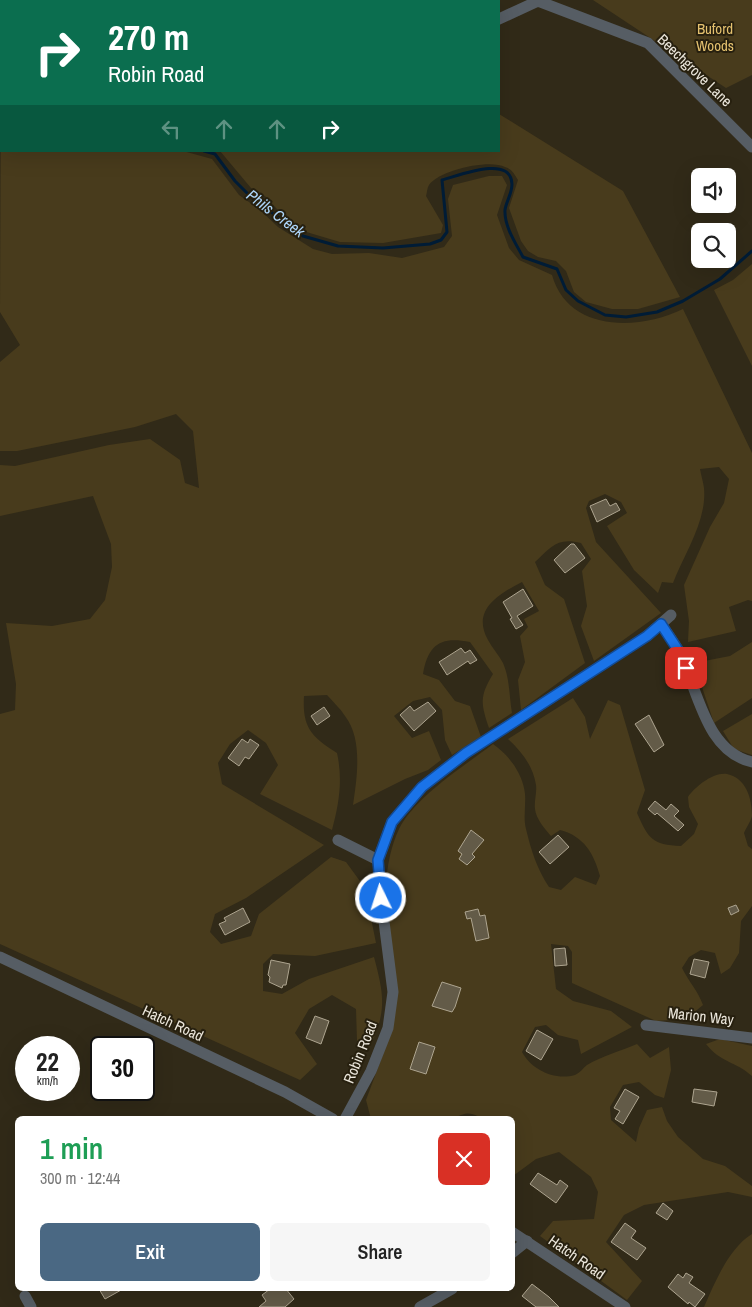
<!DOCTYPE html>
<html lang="en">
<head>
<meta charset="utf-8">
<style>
	body { margin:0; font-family:"Archivo Narrow",sans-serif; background:#f6f6f6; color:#222; height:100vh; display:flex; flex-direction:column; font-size:19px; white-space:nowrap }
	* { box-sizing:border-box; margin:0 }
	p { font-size:16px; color:#767676 }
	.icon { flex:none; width:28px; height:28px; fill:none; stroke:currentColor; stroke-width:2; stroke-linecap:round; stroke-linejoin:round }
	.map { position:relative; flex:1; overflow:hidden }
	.drawer { position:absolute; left:15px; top:1116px; width:500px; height:175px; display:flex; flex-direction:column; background:#fff; border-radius:8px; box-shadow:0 5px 20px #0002 }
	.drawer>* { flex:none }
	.top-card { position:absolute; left:0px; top:0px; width:500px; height:152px; box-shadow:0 5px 20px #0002; background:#0b6e4f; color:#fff; overflow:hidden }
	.buttons { position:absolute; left:691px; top:168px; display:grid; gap:10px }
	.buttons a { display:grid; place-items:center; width:45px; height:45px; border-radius:8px; background:#fff; box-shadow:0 5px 20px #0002; font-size:25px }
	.speed { position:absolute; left:15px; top:1036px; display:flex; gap:10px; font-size:25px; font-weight:700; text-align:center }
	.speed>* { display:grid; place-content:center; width:65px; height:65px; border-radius:50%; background:#fff; box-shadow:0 5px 20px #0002; line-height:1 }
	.speed small { font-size:12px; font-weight:400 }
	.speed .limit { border:2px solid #111; border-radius:8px; background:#fff; color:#111 }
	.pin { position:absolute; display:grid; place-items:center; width:42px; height:42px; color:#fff; margin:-21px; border-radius:10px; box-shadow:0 2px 8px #0006 }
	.me { position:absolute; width:55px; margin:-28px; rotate:356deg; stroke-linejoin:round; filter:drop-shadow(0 0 4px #0008) }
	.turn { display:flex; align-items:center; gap:18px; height:105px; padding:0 25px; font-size:22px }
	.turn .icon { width:65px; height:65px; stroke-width:2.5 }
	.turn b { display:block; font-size:35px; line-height:42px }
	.lanes { display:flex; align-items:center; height:48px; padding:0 25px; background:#0003; justify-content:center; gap:25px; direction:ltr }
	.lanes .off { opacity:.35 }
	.round { display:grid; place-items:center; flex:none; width:52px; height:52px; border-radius:8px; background:#f6f6f6 }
	.overview { display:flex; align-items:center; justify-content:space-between; height:85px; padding:0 25px }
	h1 { font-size:30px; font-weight:600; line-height:38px; color:#1e9e55 }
	.cta { display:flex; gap:10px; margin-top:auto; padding:10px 25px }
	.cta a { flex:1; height:58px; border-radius:8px; background:#4a6883; color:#fff; font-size:20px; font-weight:600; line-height:58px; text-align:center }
	.cta a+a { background:#f6f6f6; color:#222 }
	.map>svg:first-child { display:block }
	.green { fill:#483b1c }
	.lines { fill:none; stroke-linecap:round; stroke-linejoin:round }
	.stream { stroke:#001c36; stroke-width:3 }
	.building { fill:#635b48; stroke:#aea590 }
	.minor { stroke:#565d64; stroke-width:11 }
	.tertiary { stroke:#565d64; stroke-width:14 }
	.route-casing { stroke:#114b97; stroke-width:12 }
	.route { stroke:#1a73e8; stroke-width:9 }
	.labels { text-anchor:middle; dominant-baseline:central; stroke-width:4; stroke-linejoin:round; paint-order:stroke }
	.park-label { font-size:15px; fill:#e4c16f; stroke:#27200f }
	.street-label { font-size:15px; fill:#ebe6db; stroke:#27200f }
	.water-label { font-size:16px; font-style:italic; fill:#add5f9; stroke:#27200f }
</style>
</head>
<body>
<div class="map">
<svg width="752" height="1307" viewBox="0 0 752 1307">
	<rect width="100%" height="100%" fill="#312a18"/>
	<g class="green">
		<path d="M88,0H187L86,1Z"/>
		<path d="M593,0H752V75L726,88Z"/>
		<path d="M1,64V151H183L212,159L239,195L259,209L278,227L313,249L332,254L369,253L402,258L444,247L452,236L448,199L453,185L489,176H502L507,185L497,215L509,248L519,260L552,275C568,332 638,331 683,309L752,453V601L748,600L729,607L736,631L688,642L689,621L684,585L710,527L724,503L729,479L719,467L700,469C701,475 703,481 704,488C707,521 685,552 673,583L662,582L658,593L634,570L607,526L627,513L621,502L605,494L589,501L586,508L596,542L661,613L594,661L581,626L587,606L582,571L591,559L581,543C557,537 551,547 535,562L545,585L564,599L585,663L521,710L518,680L525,662L520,636L528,627L524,619L539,611L522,582C499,594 471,610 488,640C492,648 499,655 503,663C510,679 509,696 512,713L489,728C481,704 479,697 493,674L470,642C441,636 428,644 423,674L439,680L455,701L470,706L481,737L452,755L445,740L442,710L430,697L413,701L394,716L412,738L429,731L441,760L428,770L405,779L353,805C357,778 363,739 345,716C340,708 333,702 327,695L304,696C302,728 312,737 337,753C343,780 339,804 332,830L260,794L278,765L266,743L248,730L230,744L218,763L222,784L324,845L246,898L215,914L210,932L221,944L251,936L259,914L331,857L346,862L365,888L376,943L315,956L273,954L263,964V991L282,994L309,979L374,957C384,995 387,1010 370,1047L357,1041L356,1009L332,995L309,1009L295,1033L317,1064L300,1080L0,944V714L15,710L16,684L6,623L52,626L90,619L105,600L112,567L111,544L93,496L0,516V465L15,466L109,445L150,439L180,460L185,483L199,488L193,431L176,414L135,427L17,451H0V362L20,345L0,312Z"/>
		<path d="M499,114L623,191L680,297L638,309H612L586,302L574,292L566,271L556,261L538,257L528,251L521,241L509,208L518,180C515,175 512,169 505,167C489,159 440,170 429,185C427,188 427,193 426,196L443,225L441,233L383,243L340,242L303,231L288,221L265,196L251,188L220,151H499Z"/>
		<path d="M752,264V366L714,290L733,280Z"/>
		<path d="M752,642V698L714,723L694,663L730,656Z"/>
		<path d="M573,698L585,717L590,739L608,700L620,705L645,790L637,813C648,838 652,845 681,846L694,834L698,824L689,807L688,797C695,787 713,772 727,774C746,778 752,798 752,816C751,821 746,828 744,833L748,846L752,849V906L741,921L739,953L730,968L721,974L715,953L701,950L689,957L682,968C689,982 698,991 703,1005L686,1019L656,1021L572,983V952L568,946L551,944L556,989L573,1001L611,1011L632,1027L581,1054L578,1040L558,1035L546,1025L535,1027L522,1052C531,1069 554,1081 575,1075C580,1073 583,1068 587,1065C602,1056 621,1051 637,1044L650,1058L669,1047L671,1070L664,1098L655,1095L639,1082L623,1085L610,1107L611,1120L636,1142L639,1128L647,1110L662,1107L667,1121L678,1137L703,1159L725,1166L752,1186V1197L728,1192L644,1205L624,1215L606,1242L642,1281L627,1300L540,1236L553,1221L594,1219L598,1192L591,1177L559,1152L536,1159L513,1176L512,1119C505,1119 495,1120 487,1119C470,1115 472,1109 452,1119H371L366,1100L391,1033L386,885C387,866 391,846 399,829C415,797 464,766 493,744C509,755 523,774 525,794C526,806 523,818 526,829C531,850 537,869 549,887L561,890L575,877L596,885L600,876C594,854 584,836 560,830L551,836C545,829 536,819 535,809C534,801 537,793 536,785C533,766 522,752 508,739Z"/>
		<path d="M752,714V755L734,749L723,731Z"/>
		<path d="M720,1039L752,1046V1076C735,1061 721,1063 706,1044Z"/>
		<path d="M752,1234V1307H704C715,1282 729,1248 752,1234Z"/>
	</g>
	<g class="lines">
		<path class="stream" d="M204,151L215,154L235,181L250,196L303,236L338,246L383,248L430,244L441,240L447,232L442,180C458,176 511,154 512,184C512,194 506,202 505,210C504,226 516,244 523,257L557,269L566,290L578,301L605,315L626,317L657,312L683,301L720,279L752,251"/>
	</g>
	<g class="building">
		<path d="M606,499L610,506L616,503L620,510L597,522L590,506Z"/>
		<path d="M571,544H574L585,558L565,573L554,560Z"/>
		<path d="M523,589L533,606L517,616L523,625L516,629L510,619L512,618L503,602Z"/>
		<path d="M461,648L465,653L470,650L477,660L470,664L468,661L447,675L439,662Z"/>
		<path d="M428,702L436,711L414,731L400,715L410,706L414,711Z"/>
		<path d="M324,707L330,716L317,725L311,716Z"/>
		<path d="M649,715L664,745L654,752L635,724Z"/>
		<path d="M242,739L248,743L250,739L259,745L249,759L245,757L239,766L228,758Z"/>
		<path d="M655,801L666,810L671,804L679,811L674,816L684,825L678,831L657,813L655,815L648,809Z"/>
		<path d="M471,830L484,840L472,854L475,857L467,865L459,859L462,854L458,851Z"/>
		<path d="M558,835L569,847L550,864L539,852Z"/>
		<path d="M736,905L739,911L731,915L728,908Z"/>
		<path d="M243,908L250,922L225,935L219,924L226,921L224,918Z"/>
		<path d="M478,909L480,916L485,915L489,938L476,941L471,918L467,919L465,912Z"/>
		<path d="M565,948L567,965L555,966L554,949Z"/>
		<path d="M694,959L709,962L705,978L690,974Z"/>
		<path d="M271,960L290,964L286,985H283L282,988L269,982L270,977L268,975Z"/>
		<path d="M442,982L461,988L455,1007L452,1012L432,1006Z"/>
		<path d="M315,1016L329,1021L321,1044L306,1038Z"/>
		<path d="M537,1030L553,1039L541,1060L526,1051Z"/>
		<path d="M419,1042L435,1047L426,1074L410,1069Z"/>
		<path d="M625,1089L639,1097L623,1124L615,1119L620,1111L614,1108Z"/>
		<path d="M694,1089L717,1092L714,1106L692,1102Z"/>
		<path d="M538,1173L557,1185L560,1180L568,1186L556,1203L530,1184Z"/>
		<path d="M663,1203L673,1211L667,1220L656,1213Z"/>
		<path d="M625,1223L636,1231L631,1238L646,1248L637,1260L611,1242Z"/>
		<path d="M686,1273L693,1277L689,1283L705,1294L695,1307L689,1302L688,1304L668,1287L678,1274L683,1278Z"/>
		<path d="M532,1284L549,1297L559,1307H536L522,1296Z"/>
		<path d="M99,1289H123L105,1299Z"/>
		<path d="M270,1289H286L294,1299L285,1307H259L266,1301L262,1295Z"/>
	</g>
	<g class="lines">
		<g class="minor">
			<path d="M365,0L367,1"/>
			<path d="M499,19L538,1L648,43L752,147"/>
			<path d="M661,624C667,633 673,641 678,650C698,687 704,751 752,762"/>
			<path d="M338,840L378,860"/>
			<path d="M0,957L285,1092L333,1119"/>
			<path d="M646,1025L752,1038"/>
			<path d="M345,1119L371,1071L388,1028L393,992L381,898L378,860L392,822L422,787L466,753L647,636L671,615"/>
			<path d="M512,1232L625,1307"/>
			<path d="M512,1253L527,1241"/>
			<path d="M25,1296L31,1307"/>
			<path d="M420,1307L452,1289"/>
		</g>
		<g class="tertiary">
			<path d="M30,1L31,0"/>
			<path d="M0,25L1,24"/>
		</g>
	</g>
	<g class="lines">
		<defs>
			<path id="route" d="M381,898L378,860L392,822L422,787L466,753L647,636L661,624L678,650L686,668"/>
		</defs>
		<use href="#route" class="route-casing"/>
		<use href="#route" class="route"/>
	</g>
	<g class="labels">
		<g class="park-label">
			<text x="715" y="28">Buford<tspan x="715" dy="17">Woods</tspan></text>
		</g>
		<g class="street-label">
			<text transform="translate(695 70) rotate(44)">Beechgrove Lane</text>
			<text transform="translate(701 1016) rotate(6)">Marion Way</text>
			<text transform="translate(173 1023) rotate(25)">Hatch Road</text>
			<text transform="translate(360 1052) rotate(-68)">Robin Road</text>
			<text transform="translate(577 1257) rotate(35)">Hatch Road</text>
		</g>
		<g class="water-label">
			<text transform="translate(276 213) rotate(37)">Phils Creek</text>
		</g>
	</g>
</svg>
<div class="buttons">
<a><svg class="icon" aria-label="sound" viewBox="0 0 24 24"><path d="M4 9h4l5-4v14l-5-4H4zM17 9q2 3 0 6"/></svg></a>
<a><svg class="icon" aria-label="search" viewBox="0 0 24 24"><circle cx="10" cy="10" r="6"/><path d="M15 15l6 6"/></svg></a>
</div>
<div class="speed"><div>22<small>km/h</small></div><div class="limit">30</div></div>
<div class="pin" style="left:686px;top:668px;background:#d93025"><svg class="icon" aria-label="arrive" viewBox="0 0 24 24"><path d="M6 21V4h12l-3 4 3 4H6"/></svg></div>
<svg class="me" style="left:381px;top:898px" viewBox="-20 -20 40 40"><circle r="17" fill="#1a73e8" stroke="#fff" stroke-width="3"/><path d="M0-11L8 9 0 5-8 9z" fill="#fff"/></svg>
<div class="top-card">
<div class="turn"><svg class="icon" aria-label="right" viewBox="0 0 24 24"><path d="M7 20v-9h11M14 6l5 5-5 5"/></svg><div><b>270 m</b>Robin Road</div></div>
<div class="lanes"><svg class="icon off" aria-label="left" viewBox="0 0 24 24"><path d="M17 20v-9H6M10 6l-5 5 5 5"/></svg><svg class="icon off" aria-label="ahead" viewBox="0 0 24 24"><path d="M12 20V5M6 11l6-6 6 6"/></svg><svg class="icon off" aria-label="ahead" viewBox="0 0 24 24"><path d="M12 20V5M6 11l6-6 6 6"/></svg><svg class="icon" aria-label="right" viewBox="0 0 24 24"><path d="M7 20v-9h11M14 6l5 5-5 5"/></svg></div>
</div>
<section class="drawer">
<div class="overview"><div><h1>1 min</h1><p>300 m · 12:44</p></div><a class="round" style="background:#d93025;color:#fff"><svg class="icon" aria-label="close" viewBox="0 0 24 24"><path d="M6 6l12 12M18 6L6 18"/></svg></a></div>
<div class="cta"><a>Exit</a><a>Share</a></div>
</section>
</div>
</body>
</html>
